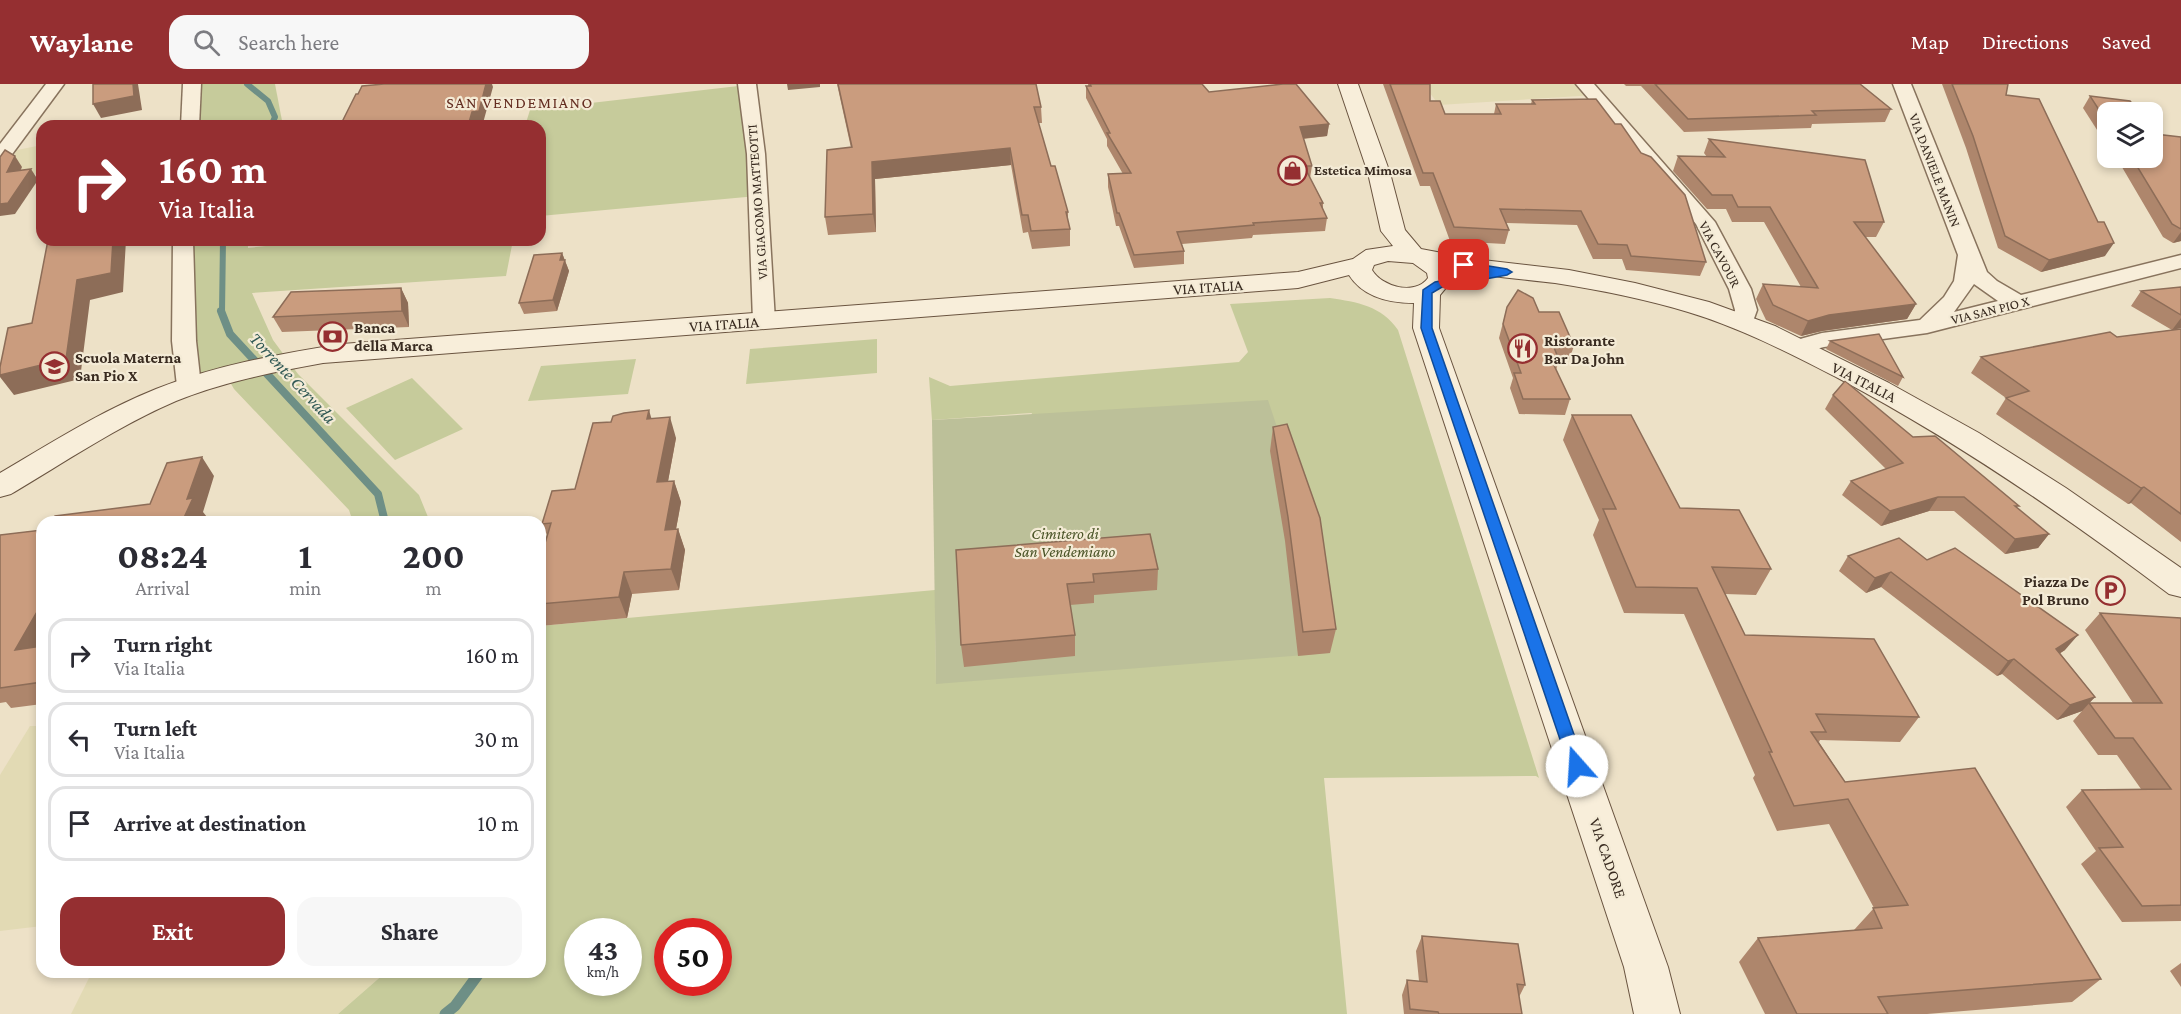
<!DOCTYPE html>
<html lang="en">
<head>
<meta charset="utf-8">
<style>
	body { margin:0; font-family:"Crimson Pro",serif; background:#f7f7f7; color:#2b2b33; height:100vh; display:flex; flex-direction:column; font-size:22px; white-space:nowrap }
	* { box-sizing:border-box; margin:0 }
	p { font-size:20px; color:#7c7c81 }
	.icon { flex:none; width:33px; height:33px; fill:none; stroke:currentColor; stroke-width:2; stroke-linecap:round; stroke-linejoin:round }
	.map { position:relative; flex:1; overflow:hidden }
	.sheet { position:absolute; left:36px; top:432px; width:510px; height:462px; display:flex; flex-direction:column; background:#fff; border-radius:18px; box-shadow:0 3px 9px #0003 }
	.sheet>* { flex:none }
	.hud { position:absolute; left:36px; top:36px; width:510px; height:126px; border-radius:18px; box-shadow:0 3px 9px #0003; background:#952f31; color:#fff; overflow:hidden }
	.controls { position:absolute; left:2097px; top:18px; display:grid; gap:12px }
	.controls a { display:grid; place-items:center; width:66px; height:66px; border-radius:12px; background:#fff; box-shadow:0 3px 9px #0003; font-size:30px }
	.speed { position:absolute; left:564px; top:834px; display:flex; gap:12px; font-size:30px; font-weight:700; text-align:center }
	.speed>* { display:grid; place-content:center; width:78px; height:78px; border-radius:50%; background:#fff; box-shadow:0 3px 9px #0003; line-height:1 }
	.speed small { font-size:15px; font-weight:400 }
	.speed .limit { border:9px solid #d22; background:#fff; color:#111 }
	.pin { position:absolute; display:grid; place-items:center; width:51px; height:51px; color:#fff; margin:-26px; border-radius:12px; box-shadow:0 3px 9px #0006 }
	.me { position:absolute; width:66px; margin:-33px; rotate:341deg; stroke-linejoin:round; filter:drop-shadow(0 0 4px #0008) }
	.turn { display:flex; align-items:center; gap:21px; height:126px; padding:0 24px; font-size:27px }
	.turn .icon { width:78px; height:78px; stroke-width:2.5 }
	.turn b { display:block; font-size:42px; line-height:51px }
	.eta { display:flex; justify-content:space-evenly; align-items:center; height:102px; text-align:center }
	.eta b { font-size:36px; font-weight:700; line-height:42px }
	.button { display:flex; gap:12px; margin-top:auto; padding:12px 24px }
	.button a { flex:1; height:69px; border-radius:18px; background:#952f31; color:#fff; font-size:24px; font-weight:700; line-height:69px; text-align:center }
	.button a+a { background:#f7f7f7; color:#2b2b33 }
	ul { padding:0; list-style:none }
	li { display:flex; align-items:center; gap:18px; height:75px; margin:0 12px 9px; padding:0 12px; border:3px solid #e1e1e2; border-radius:18px }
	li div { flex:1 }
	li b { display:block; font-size:22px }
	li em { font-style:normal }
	header { display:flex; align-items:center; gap:36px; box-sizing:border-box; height:84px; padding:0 30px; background:#952f31; color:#fff }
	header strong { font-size:28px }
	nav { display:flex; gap:33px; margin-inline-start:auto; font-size:21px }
	.search { width:420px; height:54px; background:#f7f7f7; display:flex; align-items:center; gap:15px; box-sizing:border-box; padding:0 21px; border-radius:18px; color:#7c7c81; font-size:22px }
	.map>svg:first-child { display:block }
	.farmland { fill:#e2dab4 }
	.green { fill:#c6cb9b; fill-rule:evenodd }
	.cemetery { fill:#bcc099 }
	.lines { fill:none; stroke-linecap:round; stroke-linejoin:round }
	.stream-far2 { stroke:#6e8f86; stroke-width:6 }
	.stream-far1 { stroke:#6e8f86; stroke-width:8 }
	.stream { stroke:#6e8f86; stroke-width:11 }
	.street-casing { stroke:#88735d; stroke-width:3 }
	.secondary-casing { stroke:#6a5440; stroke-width:2 }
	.street { fill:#f8eeda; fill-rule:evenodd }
	.secondary { fill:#f8eeda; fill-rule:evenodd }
	.wall { fill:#ae866c }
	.shaded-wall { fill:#8d6d58 }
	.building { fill:#ca9c7e; stroke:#8d6d58; stroke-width:1.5 }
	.route { fill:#1a73e8; stroke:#114b97; stroke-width:1.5 }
	.labels { text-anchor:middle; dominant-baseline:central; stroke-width:4.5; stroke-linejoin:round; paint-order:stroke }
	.far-poi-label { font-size:14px; font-weight:bold; fill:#392b20; stroke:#f4ebd6; text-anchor:start }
	.far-street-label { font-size:14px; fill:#392b20; stroke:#f4ebd6 }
	.far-quarter-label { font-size:16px; letter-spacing:1.5px; fill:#642d21; stroke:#f4ebd6 }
	.street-label { font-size:16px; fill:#392b20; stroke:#f4ebd6 }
	.poi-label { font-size:16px; font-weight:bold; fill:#392b20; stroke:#f4ebd6; text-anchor:start }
	.park-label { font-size:16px; font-style:italic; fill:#4a5427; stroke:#f4ebd6 }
	.water-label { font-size:18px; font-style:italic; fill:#305854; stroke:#f4ebd6 }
</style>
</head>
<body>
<header>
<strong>Waylane</strong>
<div class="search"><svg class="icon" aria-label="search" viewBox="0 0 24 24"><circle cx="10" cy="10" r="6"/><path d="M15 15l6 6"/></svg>Search here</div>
<nav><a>Map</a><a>Directions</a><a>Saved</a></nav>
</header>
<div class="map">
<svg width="2181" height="930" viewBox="0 0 2181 930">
	<rect width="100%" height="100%" fill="#ede1c7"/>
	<g class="farmland">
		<path d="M1423,0H1585L1595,11L1439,21Z"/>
		<path d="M42,61V89L0,96L17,66Z"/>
		<path d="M30,642H42V842L0,847V691Z"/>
		<path d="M92,888H386L338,930H71Z"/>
	</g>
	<g class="green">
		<path d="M192,0H275L283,42H190Z"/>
		<path d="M747,1L757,112L540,132V42H525L530,26Z"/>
		<path d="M174,156H248V164L322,156H513L506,192L252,209L273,256L298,290L419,411L430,438H353L349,426L234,305L226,291L189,302Z"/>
		<path d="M1330,214C1357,218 1382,222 1398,246L1539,694L1536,692L1324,694L1347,930H338L386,888H540V542L935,506L936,599L1032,329L932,336L929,293L950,302L1239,278L1248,268L1230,220ZM578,848H628V898H578ZM668,848H718V898H668Z"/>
		<path d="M877,255V289L746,300L750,265Z"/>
		<path d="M636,275L628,310L528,317L541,282Z"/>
		<path d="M412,294L463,345L395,376L346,324Z"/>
	</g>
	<path class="cemetery" d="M1268,316L1315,459L1330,569L936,600L932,336Z"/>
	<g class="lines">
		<g class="stream-far2">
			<path d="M247,0L268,17L275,33L271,42"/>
			<path d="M222,228L223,156"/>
		</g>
		<path class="stream-far1" d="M221,227L230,250L378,410L385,438"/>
		<path class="stream" d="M445,930L455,922L480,888"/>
		<defs>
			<g id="street">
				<path d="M46,0H64L7,77L0,79V60Z"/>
				<path d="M183,0H201L199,42H181Z"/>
				<path d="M738,0H756L765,70L775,237L772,242L764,244L756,242L753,237L747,70Z"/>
				<path d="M1576,0H1594L1715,138L1751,205L1757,226L1751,243L1743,245L1735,243L1732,238L1735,226L1729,205L1696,140Z"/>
				<path d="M1893,0H1911L1987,188L1997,197L2021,211L2181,171V184L1927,249L1824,263L1797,270L1789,268L1785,263L1789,258L1822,249L1920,236L1944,213L1954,197L1958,171ZM1974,200L1998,217L1954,228Z"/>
				<path d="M173,156H193L196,257L201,302L198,307L189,309L180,307L177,302L172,257Z"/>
			</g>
			<path id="secondary" d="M1338,0H1358L1390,89L1405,146L1421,165L1474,175L1569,186L1635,199L1709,218L1775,242L1889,299L1979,349L2066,404L2181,484V513L2169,510C2063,430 1955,356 1838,294C1789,269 1741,244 1688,228C1645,215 1600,206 1555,199C1521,195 1486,192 1451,186L1454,194L1440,211L1439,244L1668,883L1680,930H1634L1624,883L1413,244L1414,219C1389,219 1363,213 1349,191L1298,204L323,279C273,288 223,298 176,317C118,342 65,378 11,410L0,413V389C51,359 101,327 156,305C216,281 279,270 342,260L1298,188L1353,175L1366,166L1393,162L1381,147L1368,89ZM1388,177L1413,179L1427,189L1428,194C1415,212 1382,203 1372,186L1374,181Z"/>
		</defs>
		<use href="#street" class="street-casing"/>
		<use href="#secondary" class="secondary-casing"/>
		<use href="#street" class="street"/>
		<use href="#secondary" class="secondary"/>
	</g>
	<g class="wall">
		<path d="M837,0H1036L1041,23L1042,39H1038L1051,82L1068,128V137L1070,145V162L1032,165L1028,148L1023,149L1011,81L875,95L876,148L828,151L825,133L851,64Z"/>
		<path d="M1088,0H1202L1209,8L1329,40L1327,52L1303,55L1312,82L1310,94L1323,119V125L1327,134L1325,147L1253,151L1252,154L1182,160L1184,167V180L1134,184L1119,142H1116L1108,103V90H1123L1107,62V55L1086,14V2H1088Z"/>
		<path d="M1383,0H1430V17L1445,30H1494L1496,20H1531L1532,16L1706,178L1700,192L1626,186L1622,175H1593L1577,141L1506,139L1509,146L1505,160L1450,157L1430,102H1420Z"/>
		<path d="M1624,0H1860L1891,25L1885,38L1812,40L1811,44L1684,48L1641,2H1626Z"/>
		<path d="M1942,0H2008L2006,11L2105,172L2041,188L1998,164L1966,64Z"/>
		<path d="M2090,12L2108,28V63L2083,24Z"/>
		<path d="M2155,50L2181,53V157L2173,159L2163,153L2119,78L2116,77L2114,74H2152Z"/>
		<path d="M1709,55L1884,138L1876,153H1865L1916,220L1907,235L1822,247L1801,252L1766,236L1756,215L1763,200L1801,203L1764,138H1732L1726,125H1707L1673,87L1678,72L1707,73L1704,69Z"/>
		<path d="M562,169L569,187L557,227L524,230L519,219Z"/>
		<path d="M2181,203V244L2176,245H2181V458L2131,419L2128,420L1996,330L2006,314L1971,289L1981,273L2172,246L2131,222L2141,207Z"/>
		<path d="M401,204L408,219L409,243L282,248L273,233Z"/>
		<path d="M1507,223L1539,228L1574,262L1569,276H1559L1556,286L1570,315L1565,331L1519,330L1510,304L1513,294L1499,254Z"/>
		<path d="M1830,257L1903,293L1898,302L1826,265Z"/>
		<path d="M1833,311L1913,353L2017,424L2049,450L2038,464L2005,470L1954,427H1929L1881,442L1842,411L1851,397L1886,385L1825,325Z"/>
		<path d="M1572,331L1680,424L1771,485L1756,511L1725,510L1745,551L1919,633L1900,658L1820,656L1819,658L1845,698L2101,895L2072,918L1927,930H1765L1739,878L1758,854L1854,846L1874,824L1829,740L1777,747L1753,694L1755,691L1684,530L1624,529L1593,451L1599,436L1563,356Z"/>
		<path d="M651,335L676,354L668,397H674L681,418L676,445H678L685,466L679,506L632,510L627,534L540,542V476L547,451L542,440Z"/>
		<path d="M1273,343L1336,545L1330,569L1298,572L1285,457L1270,367Z"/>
		<path d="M42,446V620L11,624L6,618L0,619V451Z"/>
		<path d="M956,466L1158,485L1157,506L1094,511V519L1070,521L1075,551V572L964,583L961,561Z"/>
		<path d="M1848,472L1927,476L2065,566L2060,569L2095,613L2089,619H2133L2085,546L2100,529L2181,534V837L2122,838L2081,780L2096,767L2066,723L2082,706L2141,705L2117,671H2098L2073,637L2082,627L2057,636L2002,590L1997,592L1881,503L1866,509L1839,487Z"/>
		<path d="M1422,852L1525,901L1519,913L1522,930H1404L1402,911L1407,896L1419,897L1416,867Z"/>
		<path d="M2181,879V903L2170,887Z"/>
	</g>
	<g class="shaded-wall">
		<path d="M133,0H138L142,26L101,34L93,20Z"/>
		<path d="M486,0H492L493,3L483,39L477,40L476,42H468L472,28Z"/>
		<path d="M787,0H820V3L788,6Z"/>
		<path d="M1329,40L1327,52L1298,55L1300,43Z"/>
		<path d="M1010,64L1011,81L875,95L876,148L873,130L872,78Z"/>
		<path d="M15,72L22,83L15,99L7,88Z"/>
		<path d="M31,85L38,96L15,130L0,132V120Z"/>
		<path d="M2181,148V157L2173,159Z"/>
		<path d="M113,156H126L123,208L90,216L80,295L14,311L0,293V291L77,196Z"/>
		<path d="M2114,159L2105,172L2041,188L2049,176Z"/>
		<path d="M562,169L569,187L557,227L553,216L560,176Z"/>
		<path d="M401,204L408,219L409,243L402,227Z"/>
		<path d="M1916,220L1907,235L1822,247L1801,252L1808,237L1829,231Z"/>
		<path d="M2181,234V244L2172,246Z"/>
		<path d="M649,326L655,347L647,335Z"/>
		<path d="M670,333L676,354L664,419L657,398Z"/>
		<path d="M202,373L214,392L203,428L207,433L204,438H182L187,415Z"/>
		<path d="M674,397L681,418L672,467L665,446Z"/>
		<path d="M2144,403L2131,419L2128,420L2141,404Z"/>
		<path d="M1938,413L1929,427L1881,442L1890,427Z"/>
		<path d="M678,445L685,466L679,506L671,485Z"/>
		<path d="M2049,450L2038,464L2005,470L2015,455Z"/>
		<path d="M624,488L632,510L627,534L619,513Z"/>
		<path d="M1891,488L1881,503L1866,509L1875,494Z"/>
		<path d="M42,519V569L15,566Z"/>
		<path d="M2078,551L2065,566L2044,580L2056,565Z"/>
		<path d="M2014,575L2002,590L1997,592L2008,577Z"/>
		<path d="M2095,613L2082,627L2057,636L2070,621Z"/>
	</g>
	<g class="building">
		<path d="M93,0H133L134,12L93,20Z"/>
		<path d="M384,0H486L479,27L472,28L468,42H340L356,10H358L362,2Z"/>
		<path d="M838,0H1036L1041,23H1034L1051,82H1055L1068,128H1066L1070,145L1031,147L1028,131H1022L1010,64L872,78L873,130L825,133L827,66L852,63Z"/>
		<path d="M1090,0H1202L1209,8L1283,0H1296L1329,40L1300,43L1312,82H1304L1323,119H1320L1327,134L1253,139L1254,141L1177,148L1184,167L1134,171L1119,129H1117L1108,90L1131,89L1107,49H1110L1086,2H1091Z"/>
		<path d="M1390,0H1430V17H1440L1445,30H1501L1496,20H1535L1532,16L1596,15L1615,40H1621L1641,69L1651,73L1685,111L1706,178L1631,172L1627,161L1598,160L1581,127L1500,125L1509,146L1454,143L1433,89H1423Z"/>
		<path d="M1655,0H1860L1891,25L1812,27L1816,31L1688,35Z"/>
		<path d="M1952,0H2008L2006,11L2039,15L2098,138H2104L2114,159L2049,176L2005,152L1973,52Z"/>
		<path d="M2090,12L2130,17L2139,28H2108V40Z"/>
		<path d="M2152,47L2155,50L2181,53V145L2172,140L2132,74H2152Z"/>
		<path d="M1709,55L1865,76L1884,138H1854L1916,220L1829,231L1808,237L1773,221L1763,200L1818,204L1770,123H1738L1732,111H1712L1678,72L1725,73Z"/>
		<path d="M5,66L15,72L7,88L31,85L8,119L0,120V73Z"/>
		<path d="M48,156H113L111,189L77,196L66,275L0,291V283L8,244L32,239Z"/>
		<path d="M562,169L560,176H565L553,216L519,219L534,171Z"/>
		<path d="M2181,203V231L2141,207Z"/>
		<path d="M401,204L402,227L273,233L291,208Z"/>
		<path d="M1518,206L1533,214L1539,228H1559L1574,262L1553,261L1559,276L1552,277L1570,315H1523L1514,289H1521L1503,240L1507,223Z"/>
		<path d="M2181,245V430L2144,403L2141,404L2006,314L2029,307L1981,273L2110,248L2117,253Z"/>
		<path d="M1879,250L1903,293L1830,257Z"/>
		<path d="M1845,297L1913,353L1935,352L2019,422H2015L2049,450L2015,455L1964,413H1938L1890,427L1851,397L1903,379L1833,311Z"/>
		<path d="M649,326L647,335L670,333L657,398L674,397L665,446L678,445L671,485L624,488L619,513L540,520V476L551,439L542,440L552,407L575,405L593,339L611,338L613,332L624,329Z"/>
		<path d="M1572,331H1631L1680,424L1739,426L1771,485L1712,483L1745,551L1874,555L1919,633L1816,630L1826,648H1811L1845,698L1975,684L2101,895L1878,913L1888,930H1797L1758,854L1882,844L1873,824L1908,821L1848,715L1794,722L1769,668H1772L1697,504L1636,503L1603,425H1616Z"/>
		<path d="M1287,340L1320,434L1336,545L1303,548L1288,433L1273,343Z"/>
		<path d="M202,373L187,415L193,414L182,438H52L55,432L150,420L167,379Z"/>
		<path d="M42,446V519L15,566L42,562V598L0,604V451Z"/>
		<path d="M1150,450L1158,485L1093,490L1094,498L1067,500L1075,551L961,561L956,466Z"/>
		<path d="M1899,454L1927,476L1955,464L2078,551L2056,565L2095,613L2070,621L2014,575L2008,577L1891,488L1875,494L1848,472Z"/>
		<path d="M2100,529L2181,534V821L2142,822L2099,764L2123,763L2082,706L2171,705L2133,654H2115L2089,619H2162Z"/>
		<path d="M1422,852L1518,860L1525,901L1517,900L1522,930H1439L1438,928L1410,925L1407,896L1427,898Z"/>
	</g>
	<path class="route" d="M1464,178L1507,185L1512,188L1507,191L1442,203L1432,209V244L1585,682L1582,687L1577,689L1571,687L1569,682L1421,244L1423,206L1435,198L1489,188L1461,183V179Z"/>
	<defs>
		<symbol id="shop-ring" viewBox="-11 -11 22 22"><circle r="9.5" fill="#f4ebd6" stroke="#952f31" stroke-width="1.5"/><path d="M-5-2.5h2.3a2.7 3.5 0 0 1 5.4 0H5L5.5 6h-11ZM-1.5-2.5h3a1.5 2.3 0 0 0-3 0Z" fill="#952f31"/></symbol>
		<symbol id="bank-ring" viewBox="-11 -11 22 22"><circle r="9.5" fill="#f4ebd6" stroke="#952f31" stroke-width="1.5"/><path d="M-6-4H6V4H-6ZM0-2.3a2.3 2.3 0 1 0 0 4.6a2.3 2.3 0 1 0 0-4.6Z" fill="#952f31"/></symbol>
		<symbol id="restaurant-ring" viewBox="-11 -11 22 22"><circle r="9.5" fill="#f4ebd6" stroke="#952f31" stroke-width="1.5"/><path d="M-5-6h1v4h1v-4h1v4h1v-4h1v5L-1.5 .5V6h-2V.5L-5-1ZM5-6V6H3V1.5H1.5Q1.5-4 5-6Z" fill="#952f31"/></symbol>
		<symbol id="school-ring" viewBox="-11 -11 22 22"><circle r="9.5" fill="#f4ebd6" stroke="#952f31" stroke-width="1.5"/><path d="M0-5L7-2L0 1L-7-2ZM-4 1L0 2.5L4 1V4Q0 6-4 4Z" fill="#952f31"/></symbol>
		<symbol id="parking-ring" viewBox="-11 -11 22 22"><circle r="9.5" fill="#f4ebd6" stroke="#952f31" stroke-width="1.5"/><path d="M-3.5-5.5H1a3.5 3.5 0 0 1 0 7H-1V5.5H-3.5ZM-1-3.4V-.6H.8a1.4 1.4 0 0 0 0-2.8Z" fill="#952f31"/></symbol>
	</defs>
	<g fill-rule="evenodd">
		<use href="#shop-ring" x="1276" y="70" width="33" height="33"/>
		<use href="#bank-ring" x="316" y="236" width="33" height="33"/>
		<use href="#restaurant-ring" x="1506" y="248" width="33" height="33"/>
		<use href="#school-ring" x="38" y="266" width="33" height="33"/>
		<use href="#parking-ring" x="2094" y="490" width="33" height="33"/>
	</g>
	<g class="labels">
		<g class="far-poi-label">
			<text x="1314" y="86">Estetica Mimosa</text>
		</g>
		<g class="far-street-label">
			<text transform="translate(1935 86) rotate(69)">VIA DANIELE MANIN</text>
			<text transform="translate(757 118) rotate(-94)">VIA GIACOMO MATTEOTTI</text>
			<text transform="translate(1720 170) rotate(62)">VIA CAVOUR</text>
			<text transform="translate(1990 226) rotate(-14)">VIA SAN PIO X</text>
		</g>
		<g class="far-quarter-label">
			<text x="520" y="18">SAN VENDEMIANO</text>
		</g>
		<g class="street-label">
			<text transform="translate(1208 203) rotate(-4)">VIA ITALIA</text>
			<text transform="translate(724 240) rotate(-4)">VIA ITALIA</text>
			<text transform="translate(1864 298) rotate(27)">VIA ITALIA</text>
			<text transform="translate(1608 774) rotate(71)">VIA CADORE</text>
		</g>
		<g class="poi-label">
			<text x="354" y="243">Banca<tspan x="354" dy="18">della Marca</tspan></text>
			<text x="1544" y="256">Ristorante<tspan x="1544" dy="18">Bar Da John</tspan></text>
			<text x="75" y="273">Scuola Materna<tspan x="75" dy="18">San Pio X</tspan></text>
			<text x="2089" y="497" text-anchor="end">Piazza De<tspan x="2089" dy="18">Pol Bruno</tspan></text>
		</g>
		<g class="park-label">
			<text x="1065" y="449">Cimitero di<tspan x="1065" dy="18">San Vendemiano</tspan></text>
		</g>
		<g class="water-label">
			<text transform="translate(293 294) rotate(47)">Torrente Cervada</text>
		</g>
	</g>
</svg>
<div class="controls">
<a><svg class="icon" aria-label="layers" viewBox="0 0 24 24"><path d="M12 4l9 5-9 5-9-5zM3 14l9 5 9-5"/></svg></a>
</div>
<div class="speed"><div>43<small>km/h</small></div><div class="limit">50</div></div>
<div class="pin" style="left:1464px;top:181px;background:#d93025"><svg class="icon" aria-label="arrive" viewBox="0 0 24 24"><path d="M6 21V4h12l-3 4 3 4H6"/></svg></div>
<svg class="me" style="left:1577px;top:682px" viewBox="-20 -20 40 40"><circle r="19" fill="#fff"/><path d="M0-13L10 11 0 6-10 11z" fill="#1a73e8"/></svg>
<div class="hud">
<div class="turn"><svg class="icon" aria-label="right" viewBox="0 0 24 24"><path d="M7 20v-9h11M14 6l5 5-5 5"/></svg><div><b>160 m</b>Via Italia</div></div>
</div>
<section class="sheet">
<div class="eta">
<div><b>08:24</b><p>Arrival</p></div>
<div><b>1</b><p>min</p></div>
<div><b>200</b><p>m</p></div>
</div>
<ul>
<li><svg class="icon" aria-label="right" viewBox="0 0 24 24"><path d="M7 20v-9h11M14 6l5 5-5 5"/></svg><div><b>Turn right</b><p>Via Italia</p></div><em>160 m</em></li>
<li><svg class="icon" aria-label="left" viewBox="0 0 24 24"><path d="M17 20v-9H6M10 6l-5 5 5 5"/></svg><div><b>Turn left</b><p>Via Italia</p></div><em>30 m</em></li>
<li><svg class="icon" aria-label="arrive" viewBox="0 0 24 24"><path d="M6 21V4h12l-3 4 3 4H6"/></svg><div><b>Arrive at destination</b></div><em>10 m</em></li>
</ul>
<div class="button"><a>Exit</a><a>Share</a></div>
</section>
</div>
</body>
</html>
